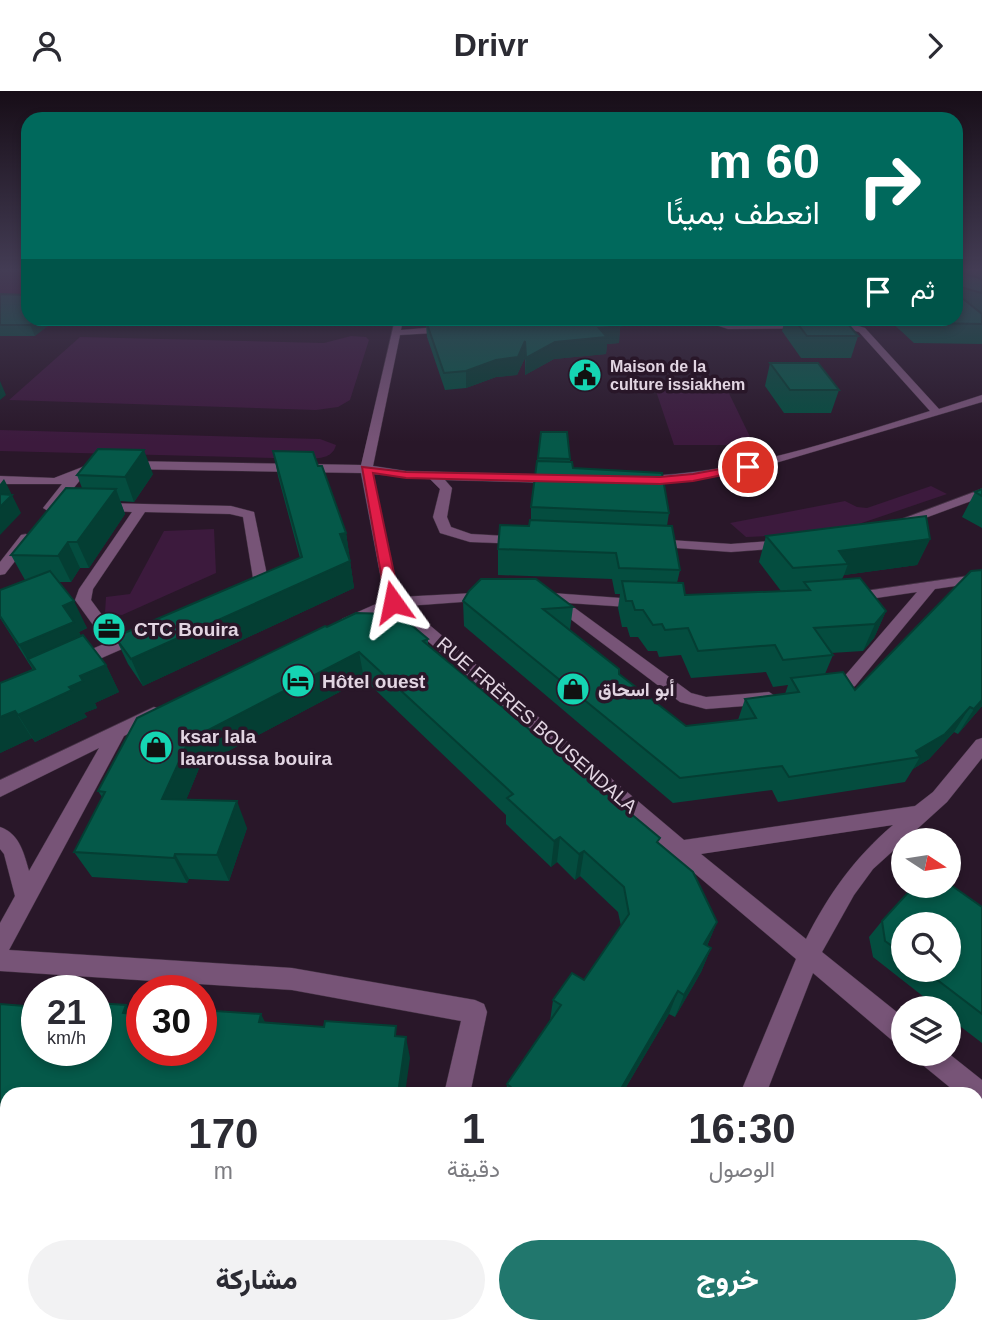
<!DOCTYPE html>
<html lang="ar">
<head>
<meta charset="utf-8">
<style>
	body { margin:0; font-family:Arial,Vazirmatn,sans-serif; background:#f2f2f3; color:#2b2b33; direction:rtl; height:100vh; display:flex; flex-direction:column; font-size:26px; white-space:nowrap }
	* { box-sizing:border-box; margin:0 }
	p { font-size:23px; color:#7c7c81 }
	.icon { flex:none; width:38px; height:38px; fill:none; stroke:currentColor; stroke-width:2; stroke-linecap:round; stroke-linejoin:round }
	.map { position:relative; flex:1; overflow:hidden; direction:ltr }
	.panel { position:absolute; left:0px; top:996px; width:984px; height:247px; display:flex; flex-direction:column; background:#fff; border-radius:21px 21px 0 0; box-shadow:0 4px 10px #0003; direction:rtl }
	.panel>* { flex:none }
	.hud { position:absolute; left:21px; top:21px; width:942px; height:214px; border-radius:21px; box-shadow:0 4px 10px #0003; direction:rtl; background:#00695c; color:#fff; overflow:hidden }
	.needle { width:46px; rotate:102deg }
	.tools { position:absolute; left:891px; top:737px; display:grid; gap:14px }
	.tools a { display:grid; place-items:center; width:70px; height:70px; border-radius:50%; background:#fff; box-shadow:0 4px 10px #0003; font-size:35px }
	.speed { position:absolute; left:21px; top:884px; display:flex; gap:14px; font-size:35px; font-weight:700; text-align:center }
	.speed>* { display:grid; place-content:center; width:91px; height:91px; border-radius:50%; background:#fff; box-shadow:0 4px 10px #0003; line-height:1 }
	.speed small { font-size:18px; font-weight:400 }
	.speed .limit { border:10px solid #d22; background:#fff; color:#111 }
	.pin { position:absolute; display:grid; place-items:center; width:60px; height:60px; color:#fff; margin:-30px; border:4px solid #fff; border-radius:50%; box-shadow:0 2px 7px #0007 }
	.me { position:absolute; width:77px; margin:-38px; rotate:348deg; stroke-linejoin:round; filter:drop-shadow(0 0 5px #0008) }
	.turn { display:flex; align-items:center; gap:24px; height:147px; padding:0 28px; font-size:32px }
	.turn .icon { width:91px; height:91px; stroke-width:2.5 }
	.turn b { display:block; font-size:49px; line-height:60px }
	.then { display:flex; align-items:center; height:66px; padding:0 28px; background:#0003; gap:14px; font-size:26px }
	.eta { display:flex; justify-content:space-evenly; align-items:center; height:119px; text-align:center }
	.eta b { font-size:42px; font-weight:800; line-height:49px }
	.action { display:flex; gap:14px; margin-top:auto; padding:14px 28px }
	.action a { flex:1; height:80px; border-radius:42px; background:#21776d; color:#fff; font-size:28px; font-weight:800; line-height:80px; text-align:center }
	.action a+a { background:#f2f2f3; color:#2b2b33 }
	header { display:flex; justify-content:space-between; align-items:center; height:91px; padding:0 28px; background:#fff; font-size:32px; font-weight:800 }
	.map>svg:first-child { display:block }
	.green { fill:#3c1a3d }
	.lines { fill:none; stroke-linecap:round; stroke-linejoin:round }
	.street-casing { stroke:#433243; stroke-width:1 }
	.street { fill:#775477; fill-rule:evenodd }
	.wall { fill:#044d3f; fill-rule:evenodd }
	.shaded-wall { fill:#043e33 }
	.building { fill:#055949; stroke:#043e33; stroke-width:2 }
	.route { fill:#e11d48; stroke:#92132f; stroke-width:2 }
	.labels { text-anchor:middle; dominant-baseline:central; stroke-width:7; stroke-linejoin:round; paint-order:stroke }
	.far-poi-label { font-size:16px; font-weight:bold; fill:#e2d5e2; stroke:#291729; text-anchor:start }
	.poi-label { font-size:19px; font-weight:bold; fill:#e2d5e2; stroke:#291729; text-anchor:start }
	.street-label { font-size:19px; fill:#e2d5e2; stroke:#291729 }
</style>
</head>
<body>
<header><svg class="icon" aria-label="forward" viewBox="0 0 24 24"><path d="M9 5l7 7-7 7"/></svg>Drivr<svg class="icon" aria-label="person" viewBox="0 0 24 24"><circle cx="12" cy="8" r="4"/><path d="M4 21q1-7 8-7t8 7"/></svg></header>
<div class="map">
<svg width="982" height="1242" viewBox="0 0 982 1242">
	<rect width="100%" height="100%" fill="#291729"/>
	<g class="green">
		<rect x="0" y="178" width="28" height="25"/>
		<path d="M351,245L366,246L369,249L350,309L338,316L316,319L9,309L80,246L324,252Z"/>
		<path d="M654,294H725L754,354H674Z"/>
		<path d="M0,339L320,348L336,354C333,366 322,367 311,368L0,360Z"/>
		<path d="M931,395L947,403L856,434L793,444L746,446L730,432L845,410L857,416L867,417Z"/>
		<path d="M214,438L216,482L122,524L105,522L106,506L130,503L164,440Z"/>
	</g>
	<g class="lines">
		<defs>
			<g id="street">
				<path d="M395,228H403L401,239L450,235L455,238L450,241L400,244L373,375L406,380L559,384L565,388L559,392L445,389L452,397L447,426L451,436L471,443L526,446V452L521,453L470,451L440,442L433,426L440,398L430,388L373,383L399,506L494,501L496,504L489,509L407,515L684,749L915,715L933,701L976,649L982,647V667L947,711L873,778L854,804L822,861L903,926V954L894,951L813,882L766,1003H740L796,868L673,764L391,518L352,536H342L339,532L342,528L385,509L361,382L126,378L120,374L126,370L361,374ZM893,734C855,766 828,804 806,848L701,763Z"/>
				<path d="M712,228H720L729,232L845,231L865,237L939,318L982,304V311L755,378L687,390L636,392L634,389L640,385C739,383 836,349 930,320L859,241L845,237L728,238L716,234Z"/>
				<path d="M98,370L102,371V377L81,388L55,420L50,421L43,417L62,393H0V385L54,387Z"/>
				<path d="M982,398V406L898,437H888L886,434Z"/>
				<path d="M101,412L231,415L254,421L268,489L245,501L238,497L253,487L243,426L230,423L145,421L93,498L91,509L119,547L139,539L147,544L145,548L81,576H69L67,572L69,568L106,552L75,509L79,498L132,421L96,419V413Z"/>
				<path d="M26,443L33,447L5,483L0,484V471L21,444Z"/>
				<path d="M654,448L731,453L786,449L793,453L786,457L731,461L649,455V449Z"/>
				<path d="M982,483V491L935,498L855,595L834,605H822L819,601L822,597L843,587L917,501L849,511L842,506L844,503Z"/>
				<path d="M538,501L648,509L651,512L648,515L643,517L568,512L691,602L706,606L769,601L778,607L769,613L706,618L680,611L548,511L533,509L531,506Z"/>
				<path d="M154,616L160,618L163,622L160,626L124,645L9,859L292,877L475,909L484,913L487,921L470,1003H444L461,930L292,899L0,880V832L15,805L4,763L0,758V736C19,742 24,762 29,780L99,657L0,706V689Z"/>
				<path d="M916,962H948L982,989V1019L976,1017V1003H958L919,971Z"/>
				<path d="M326,1236H358L356,1242H323Z"/>
				<path d="M643,1236H674L672,1242H640Z"/>
			</g>
		</defs>
		<use href="#street" class="street-casing"/>
		<use href="#street" class="street"/>
	</g>
	<g class="wall">
		<path d="M956,178H982V253L914,252L888,228H956Z"/>
		<path d="M0,203L28,204L35,245H0Z"/>
		<path d="M421,228H613L620,235L619,252L607,253L606,263L554,268L525,284V267L517,284L496,286L466,297L445,299L427,246L426,234H423Z"/>
		<path d="M785,228H844L858,245L851,267H801L782,240Z"/>
		<path d="M770,272L839,299L831,322H784L765,295Z"/>
		<path d="M541,341L570,368V371L573,377L669,422L667,435L680,479L677,492L685,504L781,500L759,471L766,445L930,448L917,474L844,484L842,488L886,520L874,547L863,560L831,562L833,564L825,583L855,599L982,615L958,643L954,641L929,668L913,678L905,691L778,711L772,699L673,712L464,535L463,510L573,516L570,539L619,583L686,635L738,629L745,608L785,603L788,594L773,596L766,581L691,587L681,564L659,566L657,560H648L638,546H630L627,536H622L618,517L620,503H615L612,488L498,484V458L529,435L531,429V416Z"/>
		<path d="M273,360L318,375L346,442L354,497L143,595L128,573L115,546L300,467L278,385Z"/>
		<path d="M153,383L134,411L120,410L125,423L89,477H80L71,491H59L87,537L79,541L81,545L106,574L119,601L95,612L97,617L84,622L87,626L35,651L32,647L0,662L33,579L0,527V499L25,489L11,464L82,397L77,384Z"/>
		<path d="M982,398V437L962,426L975,401Z"/>
		<path d="M399,530L428,548V554L659,753L717,831L707,855L711,857L701,881L675,926L669,923L622,1003H506L507,993L550,930L553,909L584,889L621,835L618,821L580,785L575,789L557,771L551,776L506,733V724L364,588L200,675L186,709L247,737L229,790L189,788L187,792L92,786L74,761L102,706L98,700L327,536Z"/>
		<path d="M982,816V952L948,926V917H938L873,866L869,846L882,830ZM903,833L948,878H903Z"/>
		<path d="M982,1092V1242H917L918,1236H976V1101Z"/>
		<path d="M724,1236H885L883,1242H721Z"/>
	</g>
	<g class="shaded-wall">
		<path d="M39,228H57L35,245L30,234Z"/>
		<path d="M620,235L619,252L607,253L606,263L554,268L525,284L526,267L555,251L599,237Z"/>
		<path d="M525,250V267L517,284L496,286L466,297V280Z"/>
		<path d="M0,290L6,304L0,309Z"/>
		<path d="M144,359L153,383L134,411L125,386Z"/>
		<path d="M4,388L21,422L0,444V393Z"/>
		<path d="M116,398L125,423L89,477L77,451Z"/>
		<path d="M346,442L350,468L344,469L340,443Z"/>
		<path d="M930,448L917,474L844,484L848,473L839,460Z"/>
		<path d="M68,451L80,477L71,491L58,465Z"/>
		<path d="M350,470L354,497L143,595L131,568Z"/>
		<path d="M74,510L87,537L79,541L87,557L28,568L35,580V581L19,554L63,515Z"/>
		<path d="M886,520L874,547L863,560L875,533Z"/>
		<path d="M359,561L364,588L200,675L176,734L162,708L189,649Z"/>
		<path d="M106,574L119,601L95,612L97,617L84,622L87,626L35,651L18,624L69,596L80,585Z"/>
		<path d="M982,609V615L958,643L974,618Z"/>
		<path d="M970,616L954,641L929,668L913,678L920,666L916,660Z"/>
		<path d="M15,620L32,647L0,662V626Z"/>
		<path d="M237,710L247,737L229,790L217,764Z"/>
		<path d="M560,746L557,771L551,776L554,750Z"/>
		<path d="M584,760L580,785L575,789L579,763Z"/>
		<path d="M175,763L189,788L187,792L174,767Z"/>
		<path d="M717,831L707,855L704,853Z"/>
		<path d="M711,857L701,881L675,926L684,904Z"/>
		<path d="M678,900L669,923L622,1003H618Z"/>
		<path d="M126,914L142,933L123,922Z"/>
		<path d="M261,923L272,945L259,931Z"/>
		<path d="M406,946L410,967L405,1003H398Z"/>
		<path d="M7,1078V1156L0,1173V1093Z"/>
		<path d="M229,1236H251L247,1242H225Z"/>
	</g>
	<g class="building">
		<path d="M956,178H961L962,182L982,188V202L956,195Z"/>
		<path d="M956,202L982,223V233L922,232L916,228H956Z"/>
		<path d="M0,203L28,204V228H39L30,234H0Z"/>
		<path d="M422,228H441L423,230Z"/>
		<path d="M441,228H613L620,235L599,237L607,246L555,251L526,267L525,250L518,266L496,269L466,280L444,282L426,230Z"/>
		<path d="M794,228H844L858,245H807Z"/>
		<path d="M770,272H818L839,299H790Z"/>
		<path d="M541,341H567L570,368L538,367Z"/>
		<path d="M98,358L144,359L125,386L77,384Z"/>
		<path d="M273,360L313,361L318,375H322L346,442L340,443L350,470L131,568L115,546L302,466Z"/>
		<path d="M537,370L572,371L573,377L662,382L669,422L531,416Z"/>
		<path d="M66,397L116,398L77,451H68L58,465L11,464Z"/>
		<path d="M982,398V405L975,401Z"/>
		<path d="M0,403L12,404L0,416Z"/>
		<path d="M926,425L930,448L839,460L848,473L793,477L766,445Z"/>
		<path d="M530,429L672,435L680,479L619,477L616,462L498,458L500,434L529,435Z"/>
		<path d="M982,479V609L974,618L970,616L945,643L916,660L920,666L789,686L782,675L680,687L463,510L469,500L481,488H536L573,516L543,518L619,578V583L686,635L756,627L745,608L799,601L791,587L843,581L855,599L971,480Z"/>
		<path d="M50,480L74,510L63,515L74,531L19,554L0,525V499Z"/>
		<path d="M860,487L886,520L875,533L814,537L833,564L783,569L775,554L698,560L688,537L665,539L662,533L653,534L643,519H635L632,510H626L622,490L683,492L685,504L810,499L804,491Z"/>
		<path d="M356,522L390,523L399,530L404,528L428,548L423,550L660,747L657,751L693,781L717,831L704,853L711,857L684,904L678,900L618,1003H519L507,993L561,914L553,909L572,882L584,889L629,823L624,796L584,760L579,763L560,746L554,750L507,707L513,703L359,561L189,649L162,708L237,710L217,764L175,763L174,767L74,761L105,701L98,700L137,627L325,535L327,536Z"/>
		<path d="M83,544L106,574L80,585L83,590L69,596L72,599L18,624L15,620L0,626V592L35,578L28,568Z"/>
		<path d="M948,792L982,816V923L923,878H948V833H903V863L885,850L882,830L915,794H948Z"/>
		<path d="M96,912L126,914L123,922L142,924V959H201V919L261,923L259,931L324,936L325,930L396,935L395,945L406,946L398,1003H7V1078L0,1093V913L37,916V959H96Z"/>
		<path d="M982,1125V1242H942L944,1236H976V1134Z"/>
		<path d="M113,1236H229L225,1242H108Z"/>
		<path d="M399,1236H538L534,1242H395Z"/>
		<path d="M736,1236H885L883,1242H733Z"/>
	</g>
	<linearGradient id="sky" x2="0" y2="1"><stop stop-color="#170d17"/><stop offset="0.51" stop-color="#433c54"/><stop offset="1" stop-color="#433c54" stop-opacity="0"/></linearGradient>
	<rect width="982" height="351" fill="url(#sky)"/>
	<path class="route" d="M748,373L753,376L752,378L693,390L660,393L406,387L373,382L400,511L393,515L386,511L362,376L406,381L660,386L693,383Z"/>
	<defs>
		<symbol id="civic-disc" viewBox="-11 -11 22 22"><circle r="9.5" fill="#15d5b3" stroke="#291729"/><path d="M-.6-6.5H3V-4.5H.6V-3L4-1V1h2V6H-6V1h2V-1L-.6-3ZM-1.2 2.5V6h2.4V2.5Z" fill="#111"/></symbol>
		<symbol id="office-disc" viewBox="-11 -11 22 22"><circle r="9.5" fill="#15d5b3" stroke="#291729"/><path d="M-6-3h4V-5.5h4V-3h4V5H-6ZM-1-4.5V-3h2v-1.5ZM-6 0V1H6V0Z" fill="#111"/></symbol>
		<symbol id="hotel-disc" viewBox="-11 -11 22 22"><circle r="9.5" fill="#15d5b3" stroke="#291729"/><path d="M-6-4.5h1.5V1H6V5H4.5V3h-9V5H-6ZM-4 0a1.8 1.8 0 1 1 3.6 0ZM.5 0V-2.5h3Q6-2.5 6 0Z" fill="#111"/></symbol>
		<symbol id="shop-disc" viewBox="-11 -11 22 22"><circle r="9.5" fill="#15d5b3" stroke="#291729"/><path d="M-5-2.5h2.3a2.7 3.5 0 0 1 5.4 0H5L5.5 6h-11ZM-1.5-2.5h3a1.5 2.3 0 0 0-3 0Z" fill="#111"/></symbol>
	</defs>
	<g fill-rule="evenodd">
		<use href="#civic-disc" x="566" y="265" width="38" height="38"/>
		<use href="#office-disc" x="90" y="519" width="38" height="38"/>
		<use href="#hotel-disc" x="279" y="571" width="38" height="38"/>
		<use href="#shop-disc" x="554" y="579" width="38" height="38"/>
		<use href="#shop-disc" x="137" y="637" width="38" height="38"/>
	</g>
	<g class="labels">
		<g class="far-poi-label">
			<text x="610" y="275">Maison de la<tspan x="610" dy="18">culture issiakhem</tspan></text>
		</g>
		<g class="poi-label">
			<text x="134" y="538">CTC Bouira</text>
			<text x="322" y="590">Hôtel ouest</text>
			<text x="598" y="598">أبو اسحاق</text>
			<text x="180" y="645">ksar lala<tspan x="180" dy="22">laaroussa bouira</tspan></text>
		</g>
		<g class="street-label">
			<text transform="translate(537 634) rotate(41)">RUE FRÈRES BOUSENDALA</text>
		</g>
	</g>
</svg>
<div class="tools">
<a><svg class="needle" viewBox="-14 -14 28 28"><path d="M0-13l5 13h-10z" fill="#e53935"/><path d="M0 13l5-13h-10z" fill="#7c7c81"/></svg></a>
<a><svg class="icon" aria-label="search" viewBox="0 0 24 24"><circle cx="10" cy="10" r="6"/><path d="M15 15l6 6"/></svg></a>
<a><svg class="icon" aria-label="layers" viewBox="0 0 24 24"><path d="M12 4l9 5-9 5-9-5zM3 14l9 5 9-5"/></svg></a>
</div>
<div class="speed"><div>21<small>km/h</small></div><div class="limit">30</div></div>
<div class="pin" style="left:748px;top:376px;background:#d93025"><svg class="icon" aria-label="arrive" viewBox="0 0 24 24"><path d="M6 21V4h12l-3 4 3 4H6"/></svg></div>
<svg class="me" style="left:393px;top:511px" viewBox="-20 -20 40 40"><path d="M0-17L14 15 0 8-14 15z" fill="#e11d48" stroke="#fff" stroke-width="4"/></svg>
<div class="hud">
<div class="turn"><svg class="icon" aria-label="right" viewBox="0 0 24 24"><path d="M7 20v-9h11M14 6l5 5-5 5"/></svg><div><b>60 m</b>انعطف يمينًا</div></div>
<div class="then">ثم<svg class="icon" aria-label="arrive" viewBox="0 0 24 24"><path d="M6 21V4h12l-3 4 3 4H6"/></svg></div>
</div>
<section class="panel">
<div class="eta">
<div><b>16:30</b><p>الوصول</p></div>
<div><b>1</b><p>دقيقة</p></div>
<div><b>170</b><p>m</p></div>
</div>
<div class="action"><a>خروج</a><a>مشاركة</a></div>
</section>
</div>
</body>
</html>
